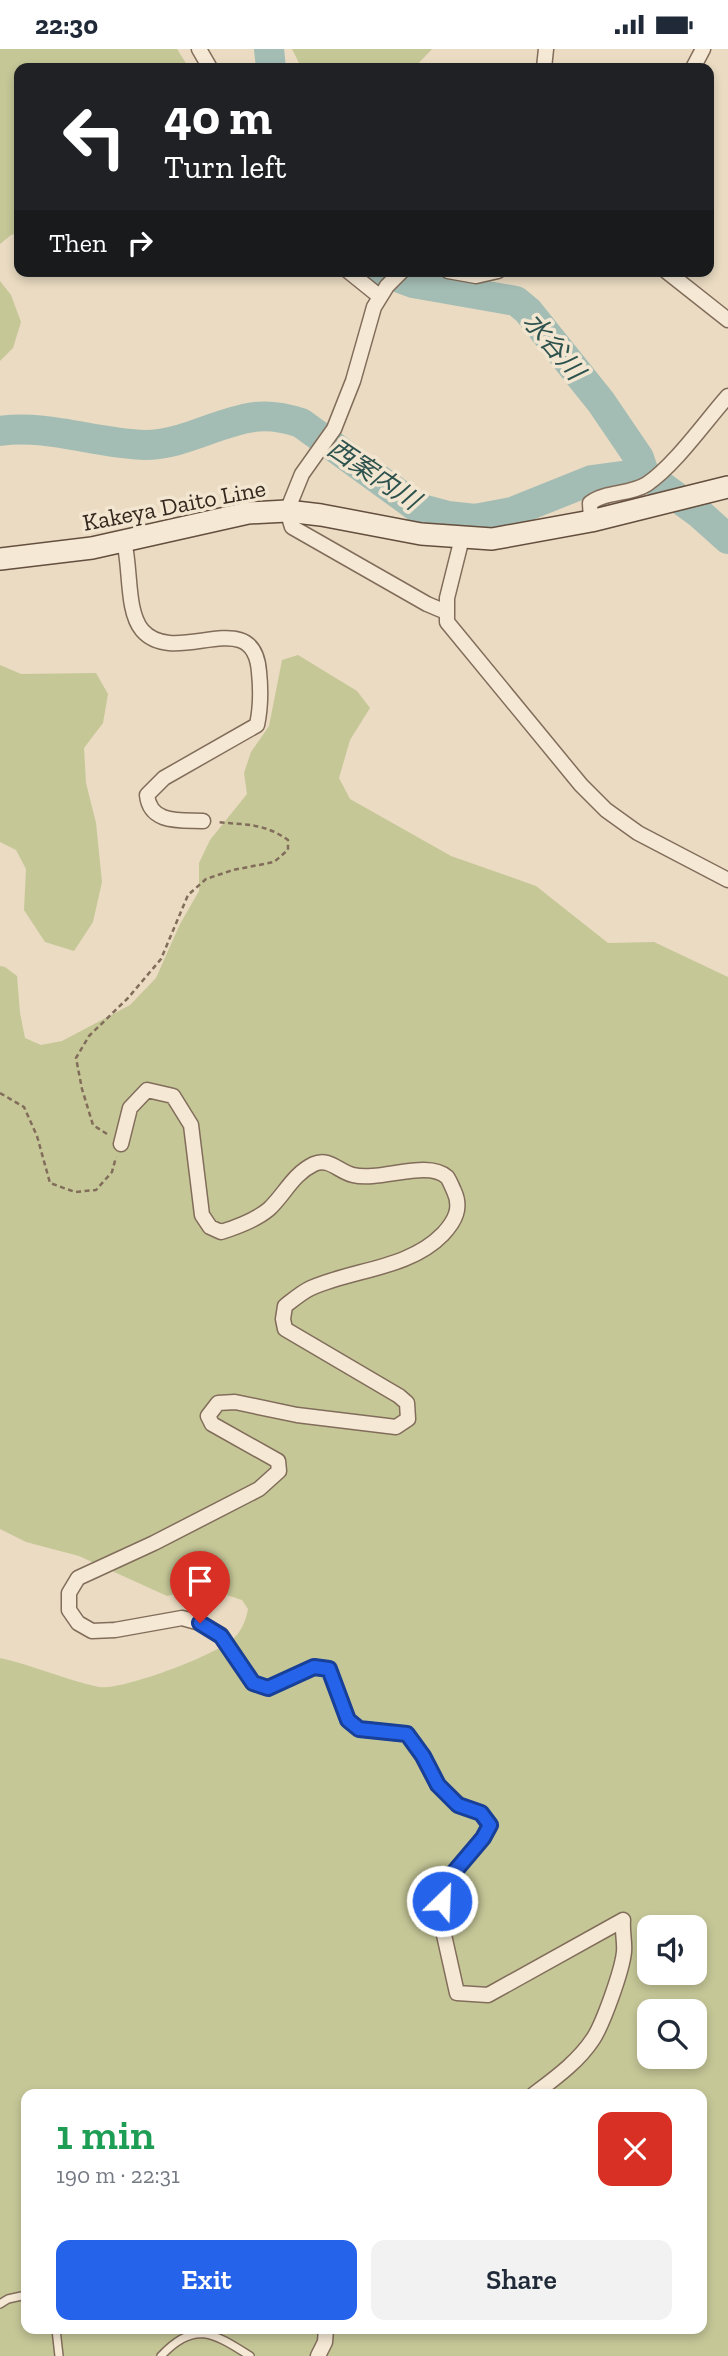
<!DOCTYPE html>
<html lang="en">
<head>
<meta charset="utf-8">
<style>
	body { margin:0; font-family:"Zilla Slab","Noto Sans JP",serif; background:#f2f2f3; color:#1f2937; height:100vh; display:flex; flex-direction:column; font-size:26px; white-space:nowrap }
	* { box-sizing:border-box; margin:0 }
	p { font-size:23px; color:#747a83 }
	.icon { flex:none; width:38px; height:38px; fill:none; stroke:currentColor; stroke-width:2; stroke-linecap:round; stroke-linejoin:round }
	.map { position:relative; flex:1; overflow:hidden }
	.side { position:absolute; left:21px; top:2040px; width:686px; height:245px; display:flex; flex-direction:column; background:#fff; border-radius:14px; box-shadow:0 4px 10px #0003 }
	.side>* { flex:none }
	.banner { position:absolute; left:14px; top:14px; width:700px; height:214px; border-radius:14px; box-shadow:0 4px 10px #0003; background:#202124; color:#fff; overflow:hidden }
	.controls { position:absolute; left:637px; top:1866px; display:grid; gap:14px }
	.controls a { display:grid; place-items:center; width:70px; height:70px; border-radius:14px; background:#fff; box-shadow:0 4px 10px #0003; font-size:35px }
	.pin { position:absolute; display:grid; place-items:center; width:60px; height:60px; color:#fff; margin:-72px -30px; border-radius:50% 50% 50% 0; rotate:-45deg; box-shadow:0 0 7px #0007 }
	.pin .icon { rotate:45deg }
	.me { position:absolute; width:77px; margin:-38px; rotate:24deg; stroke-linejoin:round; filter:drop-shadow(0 0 5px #0008) }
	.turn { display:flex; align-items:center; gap:24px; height:147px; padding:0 35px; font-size:32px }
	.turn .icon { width:91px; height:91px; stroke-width:2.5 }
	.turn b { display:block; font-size:49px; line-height:60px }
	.then { display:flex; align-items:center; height:66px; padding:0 35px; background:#0003; gap:14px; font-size:26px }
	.round { display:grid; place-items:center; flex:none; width:74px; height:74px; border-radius:14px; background:#f2f2f3 }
	.headline { display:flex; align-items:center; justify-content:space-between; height:119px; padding:0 35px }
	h1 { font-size:42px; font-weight:600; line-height:52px; color:#1e9e55 }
	.primary-button { display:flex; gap:14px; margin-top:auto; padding:14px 35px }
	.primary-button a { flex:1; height:80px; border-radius:14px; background:#2563eb; color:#fff; font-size:28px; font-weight:600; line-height:80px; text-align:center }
	.primary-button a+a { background:#f2f2f3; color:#1f2937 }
	.status { display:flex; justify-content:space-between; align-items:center; height:49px; padding:0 35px; background:#fff; direction:ltr }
	.status svg { height:19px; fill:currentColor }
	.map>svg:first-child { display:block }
	.green { fill:#c5c797; fill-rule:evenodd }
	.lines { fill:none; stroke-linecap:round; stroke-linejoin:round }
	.river { stroke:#a4bdb4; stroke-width:30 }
	.lane-casing { stroke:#826d5b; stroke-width:10 }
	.street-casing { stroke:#826d5b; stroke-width:17 }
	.secondary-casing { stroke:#644e3e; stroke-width:24 }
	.path { stroke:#826d5b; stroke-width:2.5; stroke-dasharray:5 3.5; stroke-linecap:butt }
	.lane { stroke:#f5e9d5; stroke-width:7 }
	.street { stroke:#f5e9d5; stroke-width:14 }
	.secondary { stroke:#f5e9d5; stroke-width:21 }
	.route-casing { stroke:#184099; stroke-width:18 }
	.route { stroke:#2563eb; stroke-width:12 }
	.labels { text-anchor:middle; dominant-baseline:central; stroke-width:7; stroke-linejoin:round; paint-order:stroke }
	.street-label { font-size:24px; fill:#33271e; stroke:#f2e6d1 }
	.water-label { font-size:26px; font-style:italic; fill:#2e524d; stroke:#f2e6d1 }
</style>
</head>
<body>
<div class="status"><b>22:30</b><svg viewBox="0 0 49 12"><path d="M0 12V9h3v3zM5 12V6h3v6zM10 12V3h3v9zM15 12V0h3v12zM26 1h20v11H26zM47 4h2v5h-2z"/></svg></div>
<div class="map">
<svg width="728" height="2307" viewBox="0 0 728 2307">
	<rect width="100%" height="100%" fill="#eadbc2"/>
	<g class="green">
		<path d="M0,0H177L189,19H19V184L11,186L0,195Z"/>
		<path d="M292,0H432L414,19H306L301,18Z"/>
		<path d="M0,232L11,246L21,273L13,299L0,312Z"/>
		<path d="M298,606L357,642L370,659L350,691L339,729L350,750L451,807L536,837L608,894L654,893L728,928V2307H0V1609C33,1616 65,1631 99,1638C121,1642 217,1606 234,1589C242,1581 246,1571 248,1560L242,1551L205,1539L167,1547L79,1507L26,1493L0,1480V917L5,918L17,927L20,964L25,989L41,996L62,992L130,956L156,929L180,875L199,842V814L210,791L247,745L244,724L251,703L269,677L282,611ZM649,1878H695V1923H649ZM649,1962H695V2007H649ZM26,2046H702V2280H26Z"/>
		<path d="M0,616L21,625L96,624L108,645L103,674L84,699L86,734L96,774L102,833L93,873L74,902L45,893L24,861L26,820L16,801L0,793Z"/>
	</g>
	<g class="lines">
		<g class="river">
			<path d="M269,0L271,19"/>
			<path d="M380,222L413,234L516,252L528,262L601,353L639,409L644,424"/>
			<path d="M0,382C48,375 97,395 145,396C183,396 217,373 254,368C270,366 286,369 301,374L418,459L448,467L475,470L512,463L592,431L644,424L700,465L728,490"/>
		</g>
		<defs>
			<g id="lane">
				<path d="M0,2255L8,2250L26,2246"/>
				<path d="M56,2280L59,2307"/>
				<path d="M161,2307C194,2271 214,2284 250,2307"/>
			</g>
			<g id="street">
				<path d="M199,0L210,19"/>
				<path d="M544,19L546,0"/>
				<path d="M693,19L703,0"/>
				<path d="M348,222L379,247"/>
				<path d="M402,222L387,237L374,258L353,332L334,380L302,425L287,462L292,478L427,555L446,563"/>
				<path d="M448,222L476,227L498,222"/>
				<path d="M666,222L728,271"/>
				<path d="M591,472L590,454C606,442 630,446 647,435C675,416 705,373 728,347"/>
				<path d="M462,489L447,549V573L581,736L606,761L638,784L728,831"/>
				<path d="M124,493C131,518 126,562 142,581C175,620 254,553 259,623C261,642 261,657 257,676L164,729L147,746C150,775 180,771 203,772"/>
				<path d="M121,1095L130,1059L147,1041L173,1047L191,1076L202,1166L210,1178L221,1183C237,1178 256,1171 269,1160C285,1145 293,1125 314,1115C329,1108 339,1123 353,1126C380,1133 427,1110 447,1128C450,1132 452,1138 454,1142C462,1159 455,1172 443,1185C409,1220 354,1220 311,1239C302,1243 293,1251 285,1257L283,1270L285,1280L399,1347L407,1354L408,1370L396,1378L297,1366L235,1353L218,1354L208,1367L212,1375L278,1412L279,1422L259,1440L154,1494L78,1529L69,1544V1561L78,1574L92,1582L115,1581L182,1569L200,1574L221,1586L253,1634L268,1639L314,1618L329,1620L348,1671L359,1680L407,1685L423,1708L438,1736L459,1756L481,1764L490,1777L483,1789L444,1835L440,1868L457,1944L488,1946L623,1871C622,1883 625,1893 624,1903C622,1922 603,1975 593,1990C578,2013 554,2030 533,2046"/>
				<path d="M318,2307L325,2293L326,2280"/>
			</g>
			<path id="secondary" d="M0,510L92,499L248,464L287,462L321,466L421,485L492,490L591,472L728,438"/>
		</defs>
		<use href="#lane" class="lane-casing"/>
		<use href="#street" class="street-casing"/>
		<use href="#secondary" class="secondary-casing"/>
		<g class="path">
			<path d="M0,1044L24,1058L37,1087L50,1134L75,1143L96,1141L112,1123L116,1108"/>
			<path d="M107,1085L93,1076L82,1040L76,1009L89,987L128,949L161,910L188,846L206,830L233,821L274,813L288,801V791C264,774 246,776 217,773"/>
		</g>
		<use href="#lane" class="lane"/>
		<use href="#street" class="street"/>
		<use href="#secondary" class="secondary"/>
	</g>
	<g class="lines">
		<defs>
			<path id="route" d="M200,1574L221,1587L253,1634L268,1639L314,1618L329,1620L348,1671L359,1680L407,1685L423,1707L438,1736L458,1756L481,1764L490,1776L483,1789L444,1835L442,1852"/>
		</defs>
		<use href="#route" class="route-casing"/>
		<use href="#route" class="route"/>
	</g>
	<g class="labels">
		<g class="street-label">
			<text transform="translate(174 456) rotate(-11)">Kakeya Daito Line</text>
		</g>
		<g class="water-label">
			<text transform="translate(554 297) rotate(50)">水谷川</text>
			<text transform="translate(374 425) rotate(34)">西案内川</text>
		</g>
	</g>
</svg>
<div class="controls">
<a><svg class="icon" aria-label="sound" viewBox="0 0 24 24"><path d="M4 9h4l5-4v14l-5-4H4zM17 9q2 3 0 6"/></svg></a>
<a><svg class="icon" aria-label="search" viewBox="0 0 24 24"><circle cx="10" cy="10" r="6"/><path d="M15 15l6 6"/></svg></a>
</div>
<div class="pin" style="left:200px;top:1574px;background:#d93025"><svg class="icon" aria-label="arrive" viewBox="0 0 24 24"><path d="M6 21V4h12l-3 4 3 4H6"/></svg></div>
<svg class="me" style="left:442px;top:1852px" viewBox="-20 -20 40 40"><circle r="17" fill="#2563eb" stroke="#fff" stroke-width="3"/><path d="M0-11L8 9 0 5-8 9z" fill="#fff"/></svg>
<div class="banner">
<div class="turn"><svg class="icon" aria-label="left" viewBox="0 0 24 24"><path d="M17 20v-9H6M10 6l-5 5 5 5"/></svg><div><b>40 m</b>Turn left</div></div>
<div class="then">Then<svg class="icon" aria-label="right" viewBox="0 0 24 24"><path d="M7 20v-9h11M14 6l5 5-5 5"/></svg></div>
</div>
<section class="side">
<div class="headline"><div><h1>1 min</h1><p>190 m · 22:31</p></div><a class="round" style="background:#d93025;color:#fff"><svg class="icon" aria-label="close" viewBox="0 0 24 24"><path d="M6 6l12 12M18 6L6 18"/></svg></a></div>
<div class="primary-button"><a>Exit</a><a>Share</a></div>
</section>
</div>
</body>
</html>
